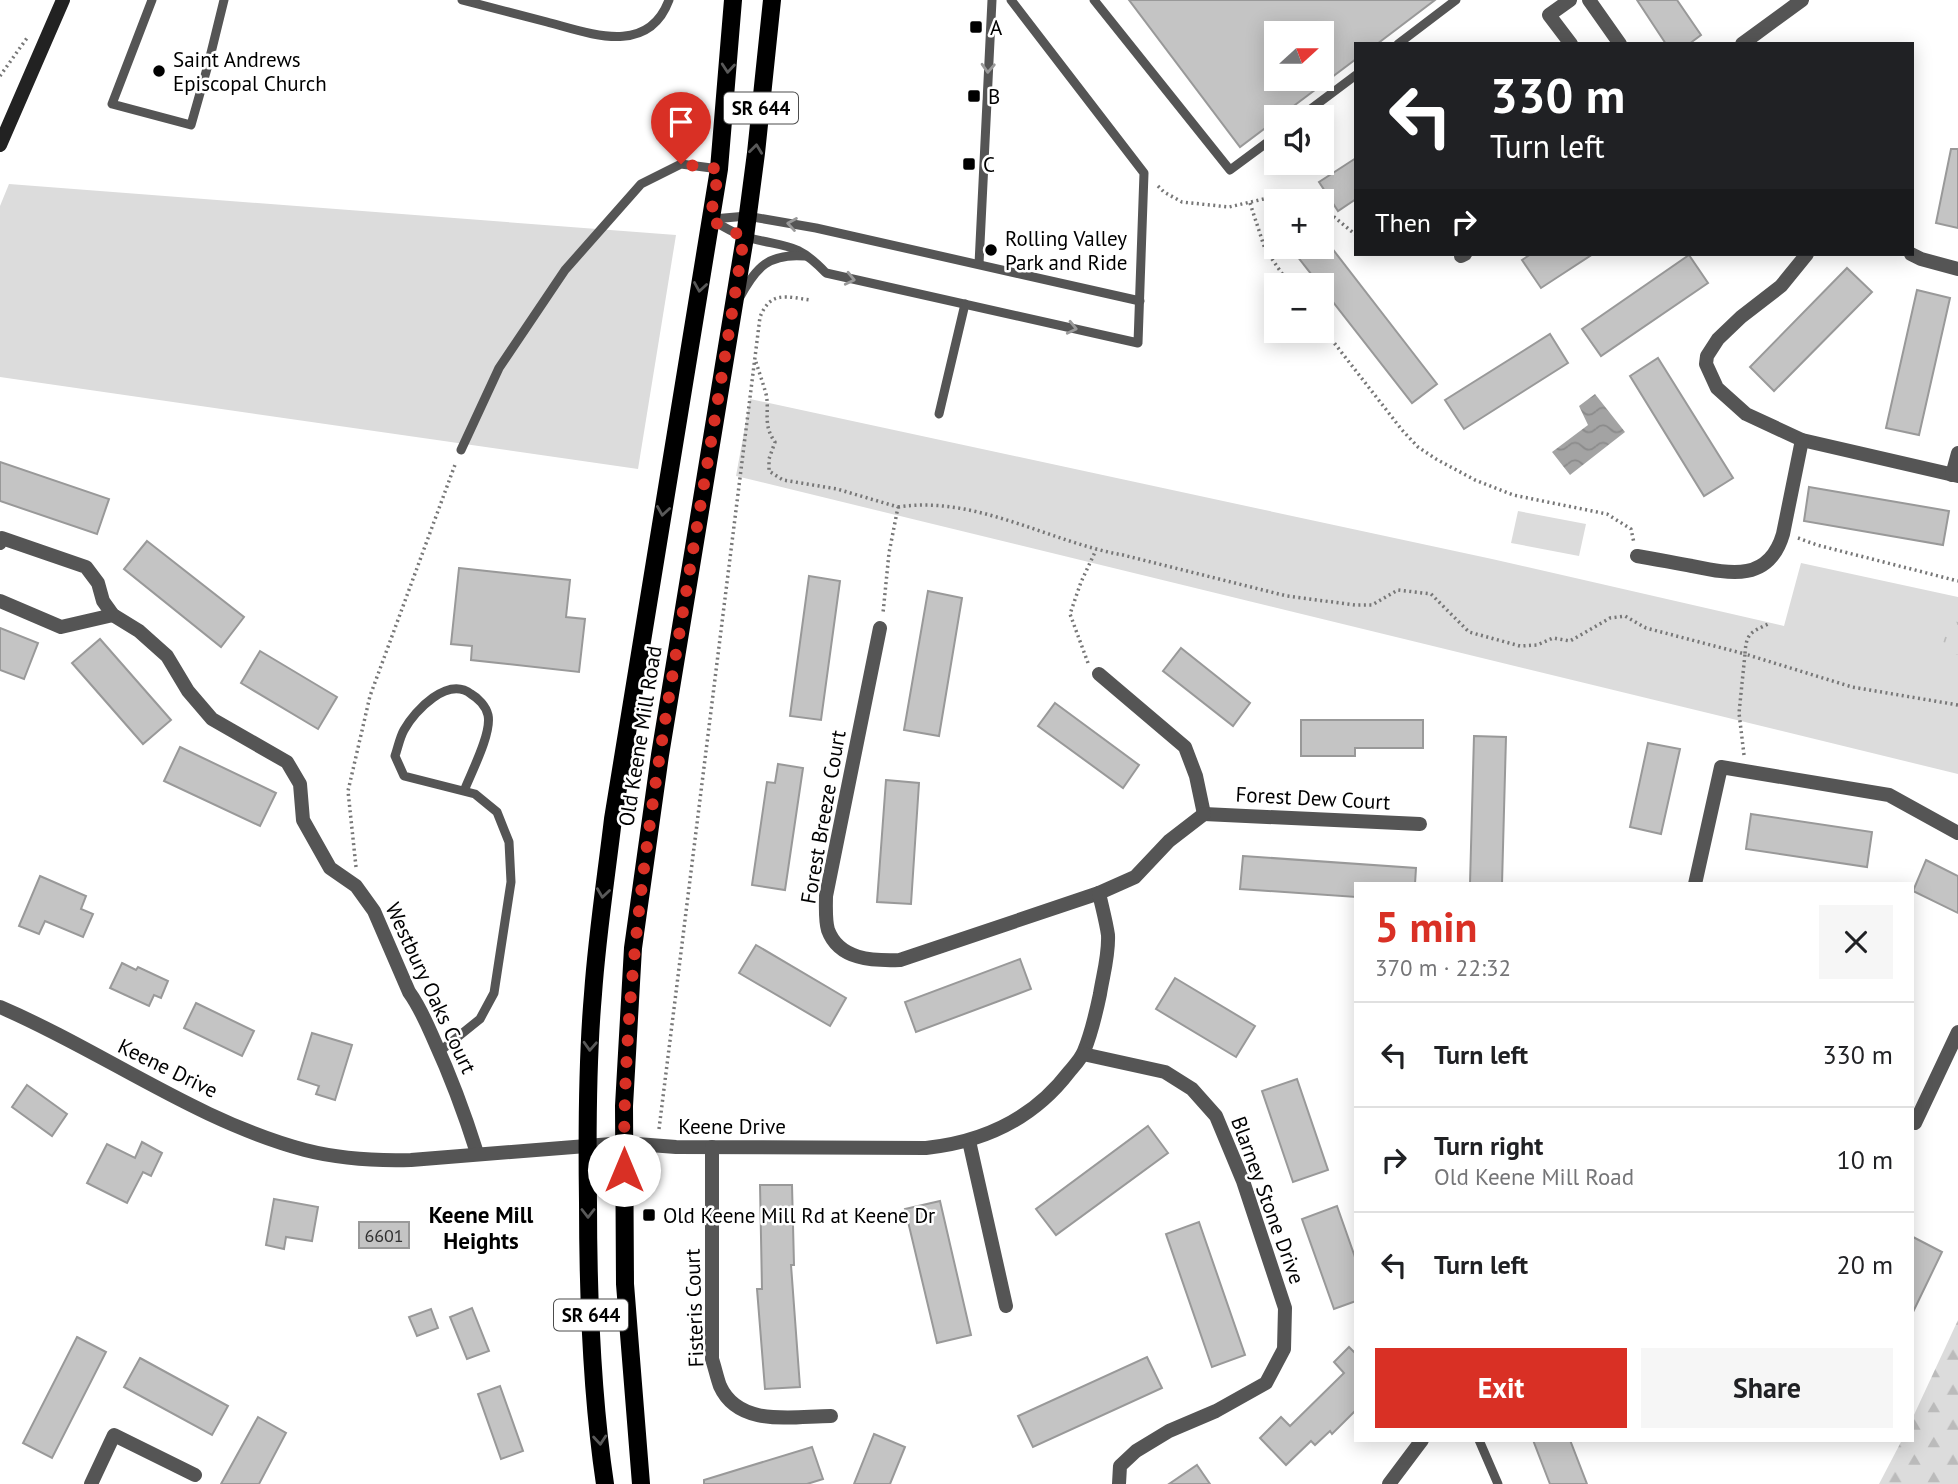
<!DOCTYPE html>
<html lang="en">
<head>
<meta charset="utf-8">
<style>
	body { margin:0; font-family:"PT Sans",sans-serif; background:#f6f6f6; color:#202124; height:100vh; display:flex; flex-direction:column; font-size:26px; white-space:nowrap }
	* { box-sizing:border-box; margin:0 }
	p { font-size:23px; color:#757577 }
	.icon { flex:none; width:38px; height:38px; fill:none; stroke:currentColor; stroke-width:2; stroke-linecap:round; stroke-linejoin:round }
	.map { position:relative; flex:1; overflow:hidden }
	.sheet { position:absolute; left:1354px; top:882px; width:560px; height:560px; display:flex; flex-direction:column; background:#fff; border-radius:0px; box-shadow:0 4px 18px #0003 }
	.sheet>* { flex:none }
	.banner { position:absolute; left:1354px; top:42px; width:560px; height:214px; border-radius:0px; box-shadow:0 4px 18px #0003; background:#202124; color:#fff; overflow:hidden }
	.needle { width:46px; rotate:69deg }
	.controls { position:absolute; left:1264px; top:21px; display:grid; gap:14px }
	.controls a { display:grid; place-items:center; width:70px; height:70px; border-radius:0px; background:#fff; box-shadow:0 4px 18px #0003; font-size:35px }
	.pin { position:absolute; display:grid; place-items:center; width:60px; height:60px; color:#fff; margin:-72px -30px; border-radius:50% 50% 50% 0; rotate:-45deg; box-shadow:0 0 7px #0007 }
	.pin .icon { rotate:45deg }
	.me { position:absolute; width:77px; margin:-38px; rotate:0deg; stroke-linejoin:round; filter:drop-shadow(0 0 5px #0008) }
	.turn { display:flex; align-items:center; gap:24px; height:147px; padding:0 21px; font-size:32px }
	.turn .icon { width:91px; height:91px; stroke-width:2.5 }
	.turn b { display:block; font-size:49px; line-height:60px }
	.then { display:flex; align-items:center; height:66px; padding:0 21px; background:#0003; gap:14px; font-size:26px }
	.round { display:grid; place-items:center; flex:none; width:74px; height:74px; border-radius:0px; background:#f6f6f6 }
	.summary { display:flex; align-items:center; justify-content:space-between; height:119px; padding:0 21px }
	h1 { font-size:42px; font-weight:600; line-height:52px; color:#d93025 }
	.cta { display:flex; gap:14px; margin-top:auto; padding:14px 21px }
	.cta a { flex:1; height:80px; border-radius:0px; background:#d93025; color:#fff; font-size:28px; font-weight:600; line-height:80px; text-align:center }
	.cta a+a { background:#f6f6f6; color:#202124 }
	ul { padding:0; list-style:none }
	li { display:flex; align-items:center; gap:21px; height:105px; padding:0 21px; border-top:2px solid #e0e0e0 }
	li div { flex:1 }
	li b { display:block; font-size:26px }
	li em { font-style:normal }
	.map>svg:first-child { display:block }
	.grass { fill:#dcdcdc }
	.forest { fill:url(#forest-firs) }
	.park { fill:url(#park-tufts) }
	.water { fill:url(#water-waves) }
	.building { fill:#c4c4c4; stroke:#999; stroke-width:2; fill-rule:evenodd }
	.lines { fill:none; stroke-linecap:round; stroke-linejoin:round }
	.path { stroke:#777; stroke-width:3.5; stroke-dasharray:2 3.5; stroke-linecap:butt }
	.service { stroke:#555; stroke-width:9 }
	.minor { stroke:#555; stroke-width:14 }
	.secondary { stroke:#222; stroke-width:14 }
	.primary { stroke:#000; stroke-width:18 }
	.oneway { stroke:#595959 }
	.oneway2 { stroke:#999 }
	.route { stroke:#d93025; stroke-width:12; stroke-dasharray:0 21.6 }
	.poi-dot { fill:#000; stroke:#fff; stroke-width:2.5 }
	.labels { text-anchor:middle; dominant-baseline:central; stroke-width:5; stroke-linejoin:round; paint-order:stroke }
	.number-label { font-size:18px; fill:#313131 }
	.shield { fill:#fff; stroke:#4c4c4c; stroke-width:2 }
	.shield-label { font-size:19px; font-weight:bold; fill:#000 }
	.poi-label { font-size:21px; fill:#000; stroke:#fff; text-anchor:start }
	.street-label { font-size:21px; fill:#000; stroke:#fff }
	.neighbourhood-label { font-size:23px; font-weight:bold; fill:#000; stroke:#fff }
</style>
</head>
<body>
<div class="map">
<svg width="1958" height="1484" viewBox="0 0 1958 1484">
	<defs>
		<pattern id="forest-firs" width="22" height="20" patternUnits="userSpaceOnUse" patternTransform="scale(1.75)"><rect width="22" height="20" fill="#dcdcdc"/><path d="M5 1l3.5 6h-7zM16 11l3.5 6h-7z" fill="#bbb"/></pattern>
		<pattern id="park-tufts" width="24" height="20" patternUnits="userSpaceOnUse" patternTransform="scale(1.75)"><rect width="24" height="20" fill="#dcdcdc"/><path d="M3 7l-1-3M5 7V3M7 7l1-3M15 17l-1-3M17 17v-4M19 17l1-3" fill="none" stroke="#bbb"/></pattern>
		<pattern id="water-waves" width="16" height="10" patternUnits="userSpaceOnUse" patternTransform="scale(1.75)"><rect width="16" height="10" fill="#a3a3a3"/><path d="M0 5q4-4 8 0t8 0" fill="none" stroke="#8b8b8b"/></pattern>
	</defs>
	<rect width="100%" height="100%" fill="#fff"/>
	<g class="grass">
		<path d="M9,184L676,235L638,469L0,377V206Z"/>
		<path d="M750,399L1492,559L1784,626L1801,563L1958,597V774L736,476Z"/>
		<path d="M1518,511L1586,524L1579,556L1511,543Z"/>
	</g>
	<path class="forest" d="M1958,1320V1484H1879L1902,1440H1913V1417Z"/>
	<path class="park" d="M1948,620L1958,622V655L1941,651Z"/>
	<path class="water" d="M1595,394L1625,432L1570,475L1552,452L1588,425L1579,406Z"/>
	<g class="building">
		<path d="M1129,0H1435L1377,44H1356V59L1279,117H1276V120L1240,147ZM1276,33H1321V79H1276Z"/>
		<path d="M1637,0H1677L1701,35L1689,44H1666Z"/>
		<path d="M1951,149H1958V228L1936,223Z"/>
		<path d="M1356,158V199L1338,211L1319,182Z"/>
		<path d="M1290,247H1331L1437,384L1412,403Z"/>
		<path d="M1531,254H1593L1541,288L1522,260Z"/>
		<path d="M1689,255L1708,283L1601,356L1582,329Z"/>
		<path d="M1847,268L1872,292L1774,391L1750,367Z"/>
		<path d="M1917,290L1950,298L1919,435L1886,428Z"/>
		<path d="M1550,334L1568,363L1464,429L1445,400Z"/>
		<path d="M1658,358L1733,478L1704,496L1630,376Z"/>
		<path d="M0,462L109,499L97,534L0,501Z"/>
		<path d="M1809,487L1949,511L1943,545L1804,521Z"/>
		<path d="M147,541L244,617L221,647L124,569Z"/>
		<path d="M459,568L570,580L566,617L585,619L579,672L471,660L472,646L451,644Z"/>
		<path d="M809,576L840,581L821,720L790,716Z"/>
		<path d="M928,591L962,598L939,736L904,730Z"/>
		<path d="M0,628L38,643L24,679L0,670Z"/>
		<path d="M100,639L171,720L143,744L72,663Z"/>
		<path d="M1181,648L1250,703L1233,726L1163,671Z"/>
		<path d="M260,651L337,697L318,729L241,683Z"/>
		<path d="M1055,703L1139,765L1123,788L1038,726Z"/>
		<path d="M1301,720H1423V748H1355V756H1301Z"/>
		<path d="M1474,736L1506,737L1502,884H1470Z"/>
		<path d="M1648,743L1680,749L1661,834L1630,827Z"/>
		<path d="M180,747L276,793L260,826L164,781Z"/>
		<path d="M778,764L803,768L785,890L752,885L767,782L775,783Z"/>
		<path d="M886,780L919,783L911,904L877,902Z"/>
		<path d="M1751,814L1872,832L1867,867L1746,849Z"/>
		<path d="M1243,856L1416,868L1415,884H1356V897L1240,889Z"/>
		<path d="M1926,860L1958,876V913L1913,891Z"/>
		<path d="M40,876L86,896L81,909L93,914L83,937L45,921L39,934L19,926Z"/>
		<path d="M756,945L846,998L830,1026L739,973Z"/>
		<path d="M1020,959L1031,989L916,1032L905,1002Z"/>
		<path d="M122,963L136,970L138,967L168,981L161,998L154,995L149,1006L110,988Z"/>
		<path d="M1175,978L1255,1026L1236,1057L1156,1009Z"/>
		<path d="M196,1003L254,1031L242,1056L184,1028Z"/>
		<path d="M312,1033L352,1045L335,1100L316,1094L319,1086L298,1079Z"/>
		<path d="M1297,1079L1328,1170L1293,1182L1262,1091Z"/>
		<path d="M27,1085L67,1114L52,1136L12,1107Z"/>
		<path d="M1148,1126L1168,1153L1056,1235L1036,1209Z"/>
		<path d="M142,1142L162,1153L151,1176L143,1172L127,1203L87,1183L107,1144L135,1158Z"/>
		<path d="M760,1185H792L794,1265H791L800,1387L765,1389L757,1289H762Z"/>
		<path d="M274,1199L318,1207L312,1241L286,1237L284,1249L266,1245Z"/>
		<path d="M940,1201L971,1335L937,1343L905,1209Z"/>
		<path d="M1337,1206L1356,1260V1301L1334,1309L1302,1219Z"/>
		<rect x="359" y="1222" width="50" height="26"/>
		<path d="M1199,1222L1245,1355L1212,1367L1166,1234Z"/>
		<path d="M1913,1237L1942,1252L1913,1312Z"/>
		<path d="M472,1308L489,1351L467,1359L450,1317Z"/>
		<path d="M431,1309L438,1328L417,1336L409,1317Z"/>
		<path d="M77,1337L106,1352L52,1458L23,1443Z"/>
		<path d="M1349,1347L1356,1354V1410L1332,1434L1330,1431L1315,1445L1311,1441L1286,1465L1260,1438L1281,1417L1290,1426L1344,1373L1334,1362Z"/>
		<path d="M1147,1357L1162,1388L1033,1447L1018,1416Z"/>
		<path d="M140,1358L228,1406L212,1435L124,1387Z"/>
		<path d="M500,1386L523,1451L501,1459L478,1394Z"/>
		<path d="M258,1417L286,1433L259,1484H221Z"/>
		<path d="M874,1434L905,1447L890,1484H854Z"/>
		<path d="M1533,1440H1570L1587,1484H1550Z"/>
		<path d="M812,1447L823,1479L807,1484H704V1480Z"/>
		<path d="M1197,1465L1210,1484H1169Z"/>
	</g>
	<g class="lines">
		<g class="path">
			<path d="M0,76L27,38"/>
			<path d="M1158,186L1164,192L1182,202L1229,207L1285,194L1312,201"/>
			<path d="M1250,203L1265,249L1290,285"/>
			<path d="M1321,206L1356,235"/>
			<path d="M1321,326L1402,430L1418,447L1436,459L1475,480L1513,495L1607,514L1631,529L1634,543"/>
			<path d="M756,362C759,372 763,383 766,394C770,411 762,424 775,442L769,459V471L783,480L837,489L898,507L889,553L883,613"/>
			<path d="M898,507C976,495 1049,542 1123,555L1287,596L1355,605H1372L1398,590L1431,594L1469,632L1520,646L1537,645L1553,638L1570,641L1610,618L1625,616L1646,628L1745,654C1746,632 1752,632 1770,623"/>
			<path d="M1798,538L1817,545L1958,581"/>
			<path d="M1088,663L1070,614L1081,582L1096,550"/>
			<path d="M1744,755L1739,713L1745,654L1852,687L1958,705"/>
			<path d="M356,867L348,791L370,696L456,462"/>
			<path d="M659,1129L760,317C771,290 786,297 811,300"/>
		</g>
		<g class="service">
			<path d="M152,0L112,104L191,125L208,65L224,0"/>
			<path d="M462,0C490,7 519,15 547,22C589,33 648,57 669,0"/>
			<path d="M1094,0L1230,170L1276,136"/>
			<path d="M1398,44L1456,0"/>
			<path d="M1300,117L1356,75"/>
			<path d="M713,219L747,216L816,228L1140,301"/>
			<path d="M711,220C722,225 734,234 746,237C785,248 796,241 826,273L1138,343L1144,173L1011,0"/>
			<path d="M979,264L992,0"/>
			<path d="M740,297C756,267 769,253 805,256"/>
			<path d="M939,414L965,304"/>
			<path d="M461,450L499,368L565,270L641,184L681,164L719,169"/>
			<path d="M439,1052L480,1019L494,993L511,882L509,842L497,812L475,794L404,776L395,756C398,747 400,737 404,730C415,710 448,676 471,694C478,698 486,706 488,715C492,733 471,773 464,791"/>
			<path d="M1479,1440L1498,1484"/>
		</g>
		<g class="minor">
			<path d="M1570,0L1549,15L1571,44"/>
			<path d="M1589,0L1620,44"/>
			<path d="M1742,44L1802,0"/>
			<path d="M1807,254L1781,286L1741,317L1718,339L1707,356L1706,364L1717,388L1746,414L1802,440L1958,476"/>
			<path d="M1911,254L1921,259L1958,269"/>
			<path d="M1461,256L1465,254"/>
			<path d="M1952,475L1958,453"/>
			<path d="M0,543L2,538L86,567L98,583L103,601L113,615L139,631L167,656L188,691L212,719L287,762L300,784L303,820L330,868L356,886L374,911L409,992C420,1007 427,1024 434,1040C451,1077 465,1115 477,1153"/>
			<path d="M1637,556C1656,559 1674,563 1692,566C1731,574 1769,582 1783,534L1802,440"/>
			<path d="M0,601L61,627L113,615"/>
			<path d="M880,628L826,896C826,906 825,920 828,930C839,960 873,961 900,960L1099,893"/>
			<path d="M1099,674L1185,747L1196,776L1204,814"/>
			<path d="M1204,814L1420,824"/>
			<path d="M1695,884L1721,767L1889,795L1958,833"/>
			<path d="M0,1007C103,1051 196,1121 305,1150C340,1159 376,1161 411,1160L624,1143L676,1147L926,1148C984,1142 1033,1119 1069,1072C1074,1066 1081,1059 1084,1051C1092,1032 1096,1013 1100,994C1103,975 1109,955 1108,935C1106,921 1102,907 1099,893L1135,877L1169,841L1204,814"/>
			<path d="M1083,1054L1165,1072L1192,1089L1216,1116L1243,1181L1285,1308L1284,1349L1266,1383L1216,1411L1169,1431L1136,1451L1120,1466L1119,1484"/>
			<path d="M1913,1122L1915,1123L1958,1032"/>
			<path d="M969,1141L1006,1306"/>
			<path d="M712,1147V1359C715,1368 717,1378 720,1386C739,1428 794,1416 831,1416"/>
			<path d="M91,1484L114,1435L195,1475"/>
			<path d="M1389,1484L1422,1440"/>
		</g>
		<path class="secondary" d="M0,145L63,0"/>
		<g class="primary">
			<path d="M605,1484C591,1391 588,1296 588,1202C587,1133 587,1063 593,994C597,936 606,878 613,819L719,169L733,0"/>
			<path d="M641,1484L625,1284L624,1106L633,948L660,755L745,237L756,153L772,0"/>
		</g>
	</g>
	<defs><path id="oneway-chevron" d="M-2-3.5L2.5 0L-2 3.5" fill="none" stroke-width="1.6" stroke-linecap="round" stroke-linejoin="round" transform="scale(1.75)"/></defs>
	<g class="oneway">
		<use href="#oneway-chevron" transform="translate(728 68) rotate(95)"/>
		<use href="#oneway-chevron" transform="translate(756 149) rotate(-83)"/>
		<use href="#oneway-chevron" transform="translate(700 287) rotate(99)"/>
		<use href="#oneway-chevron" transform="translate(663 511) rotate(99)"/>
		<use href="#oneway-chevron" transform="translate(603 893) rotate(98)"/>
		<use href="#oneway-chevron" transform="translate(590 1046) rotate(93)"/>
		<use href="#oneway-chevron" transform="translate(588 1213) rotate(90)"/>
		<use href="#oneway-chevron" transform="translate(600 1440) rotate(85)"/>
	</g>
	<g class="oneway2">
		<use href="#oneway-chevron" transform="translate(988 68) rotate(93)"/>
		<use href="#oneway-chevron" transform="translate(792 224) rotate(-171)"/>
		<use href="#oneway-chevron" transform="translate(850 279) rotate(13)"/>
		<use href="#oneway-chevron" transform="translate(1072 328) rotate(13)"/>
	</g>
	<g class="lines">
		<path class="route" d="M624,1170C623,998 647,829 675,660C698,519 722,378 744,237L710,220L719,169L681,164"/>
	</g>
	<g class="poi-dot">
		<rect x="969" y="20" width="14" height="14" rx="3.5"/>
		<circle cx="159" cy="71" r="7"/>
		<rect x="967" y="89" width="14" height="14" rx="3.5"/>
		<rect x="962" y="157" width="14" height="14" rx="3.5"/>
		<circle cx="991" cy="250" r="7"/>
		<rect x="642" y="1208" width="14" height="14" rx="3.5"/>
	</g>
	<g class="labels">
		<g class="number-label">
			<text x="384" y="1235">6601</text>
		</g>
		<g class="shield">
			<rect x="724" y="92.5" width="74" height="31" rx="5"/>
			<rect x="554" y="1299.5" width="74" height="31" rx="5"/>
		</g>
		<g class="shield-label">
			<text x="761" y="108">SR 644</text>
			<text x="591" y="1315">SR 644</text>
		</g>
		<g class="poi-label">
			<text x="990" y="27">A</text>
			<text x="173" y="59">Saint Andrews<tspan x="173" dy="24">Episcopal Church</tspan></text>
			<text x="988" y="96">B</text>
			<text x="983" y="164">C</text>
			<text x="1005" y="238">Rolling Valley<tspan x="1005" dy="24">Park and Ride</tspan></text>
			<text x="663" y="1215">Old Keene Mill Rd at Keene Dr</text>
		</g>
		<g class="street-label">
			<text transform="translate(640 736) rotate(-81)">Old Keene Mill Road</text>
			<text transform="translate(1313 798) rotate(3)">Forest Dew Court</text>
			<text transform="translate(823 817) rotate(-80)">Forest Breeze Court</text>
			<text transform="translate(431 988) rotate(65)">Westbury Oaks Court</text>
			<text transform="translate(168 1068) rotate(26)">Keene Drive</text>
			<text x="732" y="1126">Keene Drive</text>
			<text transform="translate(1268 1200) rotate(70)">Blarney Stone Drive</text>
			<text transform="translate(694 1308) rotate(-92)">Fisteris Court</text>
		</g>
		<g class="neighbourhood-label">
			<text x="481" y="1214">Keene Mill<tspan x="481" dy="26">Heights</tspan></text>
		</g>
	</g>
</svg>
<div class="controls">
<a><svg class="needle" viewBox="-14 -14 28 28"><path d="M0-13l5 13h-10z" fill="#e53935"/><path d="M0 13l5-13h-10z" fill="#757577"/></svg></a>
<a><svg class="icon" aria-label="sound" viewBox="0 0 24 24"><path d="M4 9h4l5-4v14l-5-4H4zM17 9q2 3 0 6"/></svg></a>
<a>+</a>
<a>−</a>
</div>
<div class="pin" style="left:681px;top:164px;background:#d93025"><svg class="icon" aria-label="arrive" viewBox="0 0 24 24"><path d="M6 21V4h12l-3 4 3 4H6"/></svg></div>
<svg class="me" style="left:624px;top:1170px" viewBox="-20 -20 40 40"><circle r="19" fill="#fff"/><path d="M0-13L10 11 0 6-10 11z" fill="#d93025"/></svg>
<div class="banner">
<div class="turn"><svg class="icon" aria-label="left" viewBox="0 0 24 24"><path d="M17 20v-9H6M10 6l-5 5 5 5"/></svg><div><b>330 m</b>Turn left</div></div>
<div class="then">Then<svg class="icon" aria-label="right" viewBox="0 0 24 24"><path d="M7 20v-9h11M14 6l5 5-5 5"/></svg></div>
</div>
<section class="sheet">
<div class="summary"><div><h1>5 min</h1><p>370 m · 22:32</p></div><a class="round"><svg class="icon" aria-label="close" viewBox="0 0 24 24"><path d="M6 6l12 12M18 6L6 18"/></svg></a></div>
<ul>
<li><svg class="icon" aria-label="left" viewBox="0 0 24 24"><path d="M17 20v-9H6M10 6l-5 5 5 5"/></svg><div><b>Turn left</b></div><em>330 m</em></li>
<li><svg class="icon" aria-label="right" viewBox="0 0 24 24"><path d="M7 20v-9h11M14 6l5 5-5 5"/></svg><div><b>Turn right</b><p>Old Keene Mill Road</p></div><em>10 m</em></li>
<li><svg class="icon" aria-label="left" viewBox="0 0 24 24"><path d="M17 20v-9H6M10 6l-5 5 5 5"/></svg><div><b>Turn left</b></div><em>20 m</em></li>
</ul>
<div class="cta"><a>Exit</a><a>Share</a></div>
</section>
</div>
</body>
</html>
